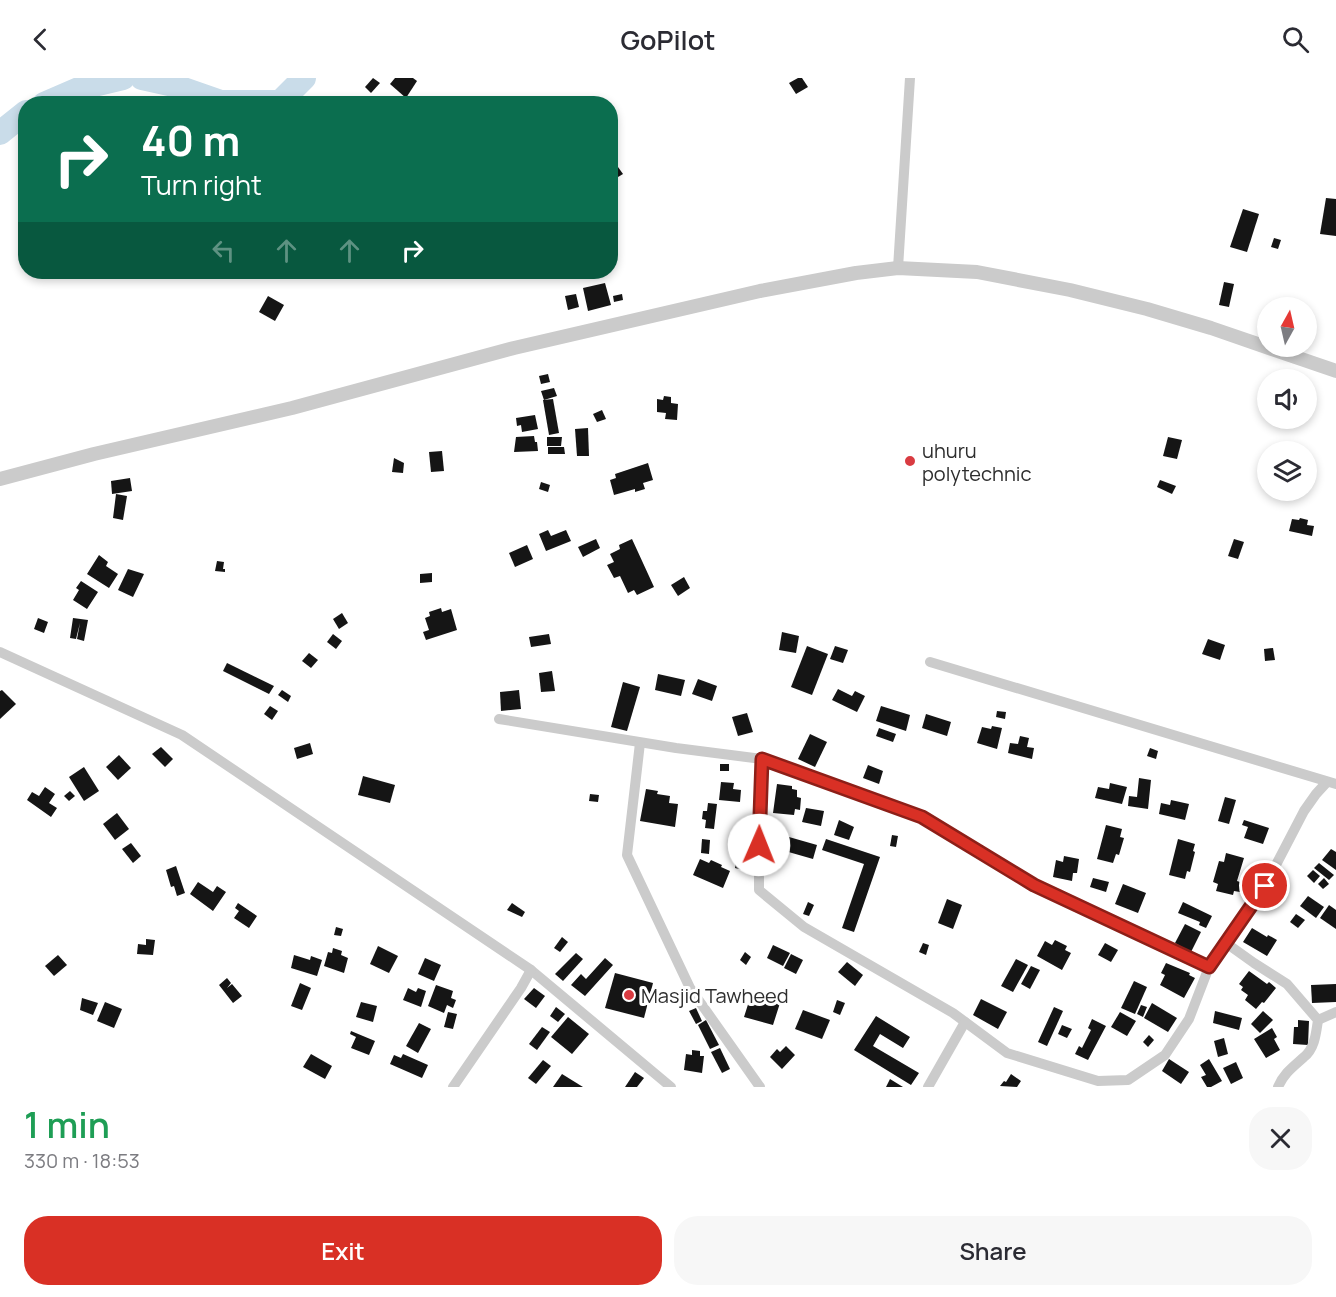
<!DOCTYPE html>
<html lang="en">
<head>
<meta charset="utf-8">
<style>
	body { margin:0; font-family:Manrope,sans-serif; background:#f7f7f7; color:#2b2b33; height:100vh; display:flex; flex-direction:column; font-size:22px; white-space:nowrap }
	* { box-sizing:border-box; margin:0 }
	p { font-size:20px; color:#7c7c81 }
	.icon { flex:none; width:33px; height:33px; fill:none; stroke:currentColor; stroke-width:2; stroke-linecap:round; stroke-linejoin:round }
	.map { position:relative; height:1009px; overflow:hidden }
	.panel { display:flex; flex-direction:column; background:#fff; flex:1 }
	.panel>* { flex:none }
	.guide { position:absolute; left:18px; top:18px; width:600px; height:183px; border-radius:24px; box-shadow:0 3px 9px #0003; background:#0b6e4f; color:#fff; overflow:hidden }
	.needle { width:39px; rotate:8deg }
	.buttons { position:absolute; left:1257px; top:219px; display:grid; gap:12px }
	.buttons a { display:grid; place-items:center; width:60px; height:60px; border-radius:50%; background:#fff; box-shadow:0 3px 9px #0003; font-size:30px }
	.pin { position:absolute; display:grid; place-items:center; width:51px; height:51px; color:#fff; margin:-26px; border:3px solid #fff; border-radius:50%; box-shadow:0 2px 6px #0007 }
	.me { position:absolute; width:66px; margin:-33px; rotate:1deg; stroke-linejoin:round; filter:drop-shadow(0 0 4px #0008) }
	.turn { display:flex; align-items:center; gap:21px; height:126px; padding:0 24px; font-size:27px }
	.turn .icon { width:78px; height:78px; stroke-width:2.5 }
	.turn b { display:block; font-size:42px; line-height:51px }
	.lanes { display:flex; align-items:center; height:57px; padding:0 24px; background:#0003; justify-content:center; gap:30px; direction:ltr }
	.lanes .off { opacity:.35 }
	.round { display:grid; place-items:center; flex:none; width:63px; height:63px; border-radius:24px; background:#f7f7f7 }
	.overview { display:flex; align-items:center; justify-content:space-between; height:102px; padding:0 24px }
	h1 { font-size:36px; font-weight:600; line-height:45px; color:#1e9e55 }
	.button { display:flex; gap:12px; margin-top:auto; padding:12px 24px }
	.button a { flex:1; height:69px; border-radius:24px; background:#d93025; color:#fff; font-size:24px; font-weight:600; line-height:69px; text-align:center }
	.button a+a { background:#f7f7f7; color:#2b2b33 }
	header { display:flex; justify-content:space-between; align-items:center; height:78px; padding:0 24px; background:#fff; font-size:27px; font-weight:600 }
	.map>svg:first-child { display:block }
	.lines { fill:none; stroke-linecap:round; stroke-linejoin:round }
	.river { stroke:#c9dce9; stroke-width:24 }
	.building { fill:#151515 }
	.minor { stroke:#cbcbcb; stroke-width:10 }
	.tertiary { stroke:#cbcbcb; stroke-width:14 }
	.route-casing { stroke:#8d1f18; stroke-width:15 }
	.route { stroke:#d93025; stroke-width:10 }
	.poi-dot { fill:#d93b41; stroke:#fff; stroke-width:2 }
	.labels { text-anchor:middle; dominant-baseline:central; stroke-width:6; stroke-linejoin:round; paint-order:stroke }
	.poi-label { font-size:20px; fill:#2e2e2e; stroke:#fff; text-anchor:start }
</style>
</head>
<body>
<header><svg class="icon" aria-label="back" viewBox="0 0 24 24"><path d="M15 5l-7 7 7 7"/></svg>GoPilot<svg class="icon" aria-label="search" viewBox="0 0 24 24"><circle cx="10" cy="10" r="6"/><path d="M15 15l6 6"/></svg></header>
<div class="map">
<svg width="1336" height="1009" viewBox="0 0 1336 1009">
	<rect width="100%" height="100%" fill="#fff"/>
	<g class="lines">
		<g class="river">
			<path d="M142,0L169,6L221,24H280L304,0"/>
			<path d="M44,26L81,10L123,0"/>
			<path d="M0,55L26,34"/>
		</g>
	</g>
	<g class="building">
		<path d="M373,0L380,5L371,15L365,9Z"/>
		<path d="M395,0H413L417,3L406,20L390,6Z"/>
		<path d="M798,0H802L808,9L796,16L789,5Z"/>
		<path d="M613,82L623,96L618,99L610,89V84Z"/>
		<path d="M1326,120L1336,121V158L1320,156Z"/>
		<path d="M1243,131L1259,136L1247,174L1230,169Z"/>
		<path d="M1274,160L1281,162L1278,171L1271,169Z"/>
		<path d="M1224,204L1234,206L1229,229L1219,227Z"/>
		<path d="M605,205L611,227L588,233L583,210Z"/>
		<path d="M576,216L579,229L568,232L565,218Z"/>
		<path d="M622,216L623,222L614,224L613,218Z"/>
		<path d="M268,218L284,227L275,243L259,234Z"/>
		<path d="M548,296L550,304L541,306L539,298Z"/>
		<path d="M554,310L557,318L544,322L541,313Z"/>
		<path d="M664,318L671,319V325L678,326L677,342L665,341L666,335L657,334V321L663,322Z"/>
		<path d="M553,321L559,355L549,357L543,322Z"/>
		<path d="M602,332L606,341L597,344L593,336Z"/>
		<path d="M535,337L538,351L522,354L521,347L517,348L516,340Z"/>
		<path d="M588,350L589,378H577L575,351Z"/>
		<path d="M534,358L535,364H537L538,373L514,374L516,359Z"/>
		<path d="M547,359H562L561,368H547Z"/>
		<path d="M1168,359L1182,362L1177,381L1163,378Z"/>
		<path d="M548,369H564L565,376H548Z"/>
		<path d="M442,373L444,393L431,394L429,374Z"/>
		<path d="M394,380L404,385L403,395L392,394Z"/>
		<path d="M648,385L653,402L643,405L645,411L635,414V411L614,417L610,402L616,400L615,396Z"/>
		<path d="M130,400L132,413L112,416L111,403Z"/>
		<path d="M1160,402L1176,408L1172,416L1157,409Z"/>
		<path d="M541,404L550,407L548,414L539,411Z"/>
		<path d="M116,416L127,418L123,442L113,440Z"/>
		<path d="M1300,440L1308,442L1307,447L1314,448L1312,458L1289,453L1292,441L1299,442Z"/>
		<path d="M548,452L551,458L566,452L571,463L546,473L539,456Z"/>
		<path d="M596,461L600,470L583,479L578,469Z"/>
		<path d="M632,461L654,509L637,517L634,512L628,515L620,498L614,500L607,487L614,484L610,476L620,471L619,467Z"/>
		<path d="M1234,461L1244,464L1238,481L1228,478Z"/>
		<path d="M527,467L533,481L515,489L509,475Z"/>
		<path d="M99,477L108,484L106,488L118,496L109,510L87,496Z"/>
		<path d="M217,483L224,484L223,491H225V494L215,493Z"/>
		<path d="M128,491L144,496L133,519L118,512Z"/>
		<path d="M432,495V504L420,505V496Z"/>
		<path d="M684,499L690,510L678,518L671,507Z"/>
		<path d="M81,503L98,514L87,531L73,522L79,512L76,510Z"/>
		<path d="M441,530L442,534L451,531L457,552L426,562L423,554L429,552L425,540L430,538L429,534Z"/>
		<path d="M342,535L348,545L339,551L333,541Z"/>
		<path d="M38,540L48,544L44,555L34,551Z"/>
		<path d="M73,540L88,542L84,563L77,561L80,545L76,561L70,560Z"/>
		<path d="M782,554L799,558L796,575L779,572Z"/>
		<path d="M333,556L342,563L336,571L327,564Z"/>
		<path d="M549,556L551,566L531,569L529,559Z"/>
		<path d="M1208,561L1225,567L1220,582L1202,576Z"/>
		<path d="M807,568L828,576L812,617L791,609Z"/>
		<path d="M835,568L848,572L843,585L830,581Z"/>
		<path d="M1273,570L1275,582L1265,583L1264,571Z"/>
		<path d="M309,575L318,582L311,590L302,583Z"/>
		<path d="M227,585L274,608L269,616L223,593Z"/>
		<path d="M552,593L555,613L541,614L539,595Z"/>
		<path d="M658,596L685,602L681,618L655,612Z"/>
		<path d="M698,601L717,608L712,623L692,616Z"/>
		<path d="M623,604L640,609L627,653L611,649Z"/>
		<path d="M838,611L852,618L855,613L865,618L857,634L832,622Z"/>
		<path d="M2,612L16,626L0,641V613Z"/>
		<path d="M282,612L291,618L288,624L278,617Z"/>
		<path d="M519,612L521,631L501,633L500,614Z"/>
		<path d="M270,628L278,633L272,642L264,636Z"/>
		<path d="M881,628L910,637L906,653L876,643Z"/>
		<path d="M997,633L1006,634L1005,641L996,639Z"/>
		<path d="M747,635L753,654L738,658L732,639Z"/>
		<path d="M926,636L951,644L947,658L922,650Z"/>
		<path d="M992,648L1002,650L997,671L977,665L982,649L991,651Z"/>
		<path d="M879,650L896,656L893,664L876,658Z"/>
		<path d="M810,656L827,664L815,689L798,681Z"/>
		<path d="M1020,658L1029,660L1027,669L1034,670L1032,681L1008,675L1010,665L1018,666Z"/>
		<path d="M310,665L313,676L297,681L294,670Z"/>
		<path d="M161,669L173,681L165,689L152,676Z"/>
		<path d="M1150,670L1158,673L1156,681L1147,678Z"/>
		<path d="M119,677L131,690L118,702L106,689Z"/>
		<rect x="720" y="686" width="9" height="7"/>
		<path d="M868,687L883,693L879,706L863,700Z"/>
		<path d="M84,689L99,713L84,723L69,699Z"/>
		<path d="M363,698L395,707L390,725L358,717Z"/>
		<path d="M1139,700L1151,702L1148,731L1128,728L1129,718L1137,719Z"/>
		<path d="M721,704L734,705L733,711L741,712L740,724L719,722Z"/>
		<path d="M1110,705L1127,709L1122,726L1095,720L1098,709L1109,711Z"/>
		<path d="M777,706L792,708V711L797,712V719L801,720L800,732L795,731L794,737L773,735Z"/>
		<path d="M45,709L55,716L49,725L57,730L51,739L27,722L32,714L39,718Z"/>
		<path d="M646,711L658,713L657,716L670,718L669,725L678,726L675,749L640,743Z"/>
		<path d="M70,713L75,718L69,723L64,718Z"/>
		<path d="M590,716L599,717L598,724L589,723Z"/>
		<path d="M1225,719L1236,722L1229,746L1218,743Z"/>
		<path d="M1171,722L1189,726L1185,742L1159,736L1161,725L1170,727Z"/>
		<path d="M708,725L717,726L714,751L705,750L706,742L702,741L703,733H707Z"/>
		<path d="M806,730L824,733L821,748L802,744Z"/>
		<path d="M117,735L129,751L115,762L103,746Z"/>
		<path d="M839,742L854,749L849,762L834,757Z"/>
		<path d="M1244,742L1269,750L1263,766L1244,760L1248,749L1242,747Z"/>
		<path d="M1106,747L1122,751L1120,759L1124,760L1119,777L1116,776L1113,785L1097,781Z"/>
		<path d="M892,757L898,758L896,769L890,768Z"/>
		<path d="M789,759L817,767L813,781L785,773Z"/>
		<path d="M702,761L710,762L709,776L701,775Z"/>
		<path d="M771,761L778,762L777,770L769,768Z"/>
		<path d="M826,761L880,779L854,854L842,850L864,786L822,772Z"/>
		<path d="M1178,761L1195,766L1193,773L1195,774L1190,794L1187,793L1185,801L1169,797Z"/>
		<path d="M131,765L141,778L133,785L122,771Z"/>
		<path d="M1331,771L1336,774V792L1322,782Z"/>
		<path d="M1226,775L1244,780L1237,803L1243,805L1240,814L1234,813L1233,817L1216,813L1218,806L1213,804L1219,783L1224,784Z"/>
		<path d="M1064,778L1079,781L1077,795H1073L1072,803L1053,799L1056,782L1063,784Z"/>
		<path d="M700,781L709,785L711,782L722,787L721,789L730,793L723,810L693,797Z"/>
		<path d="M736,783L744,784L743,792L735,790Z"/>
		<path d="M1319,785L1334,797L1329,802L1314,790Z"/>
		<path d="M176,788L185,815L177,818L174,808L171,809L166,792Z"/>
		<path d="M1313,792L1320,798L1314,805L1307,798Z"/>
		<path d="M1093,800L1109,804L1106,814L1090,809Z"/>
		<path d="M1324,800L1329,806L1323,811L1318,806Z"/>
		<path d="M198,804L213,814L217,808L226,814L213,833L190,816Z"/>
		<path d="M1123,806L1146,815L1138,835L1115,826Z"/>
		<path d="M1308,818L1324,829L1316,840L1300,828Z"/>
		<path d="M947,821L962,827L953,851L938,845Z"/>
		<path d="M808,824L814,827L809,838L803,836Z"/>
		<path d="M1183,824L1212,838L1206,850L1199,847L1200,844L1178,835Z"/>
		<path d="M238,825L257,838L249,850L234,840L239,833L235,830Z"/>
		<path d="M512,825L525,834L522,839L507,832Z"/>
		<path d="M1329,827L1336,832V851L1320,840Z"/>
		<path d="M1296,836L1305,842L1298,850L1290,844Z"/>
		<path d="M1185,846L1201,854L1191,874L1175,865Z"/>
		<path d="M336,849L343,851L341,858L334,857Z"/>
		<path d="M1252,850L1267,859L1268,857L1277,862L1267,878L1243,864Z"/>
		<path d="M562,859L568,864L560,874L554,870Z"/>
		<path d="M146,861L155,862L153,877L137,876L138,866L146,867Z"/>
		<path d="M1055,862L1067,868L1065,872L1071,875L1062,892L1037,878L1045,863L1052,867Z"/>
		<path d="M923,865L929,867L926,877L919,874Z"/>
		<path d="M1105,865L1118,872L1111,884L1098,877Z"/>
		<path d="M773,867L790,875L783,888L767,880Z"/>
		<path d="M378,868L398,878L389,895L370,886Z"/>
		<path d="M333,870L342,873L341,877L348,880L344,895L324,888L328,874L332,875Z"/>
		<path d="M745,874L751,879L746,887L740,882Z"/>
		<path d="M576,875L583,881L563,903L555,896Z"/>
		<path d="M791,876L803,882L796,896L784,890Z"/>
		<path d="M58,877L67,887L54,898L45,888Z"/>
		<path d="M294,877L310,882L311,878L322,882L317,898L291,890Z"/>
		<path d="M425,880L441,887L434,903L418,896Z"/>
		<path d="M605,880L613,887L585,918L571,907L581,896L586,901Z"/>
		<path d="M1016,881L1028,887L1013,914L1001,908Z"/>
		<path d="M847,884L863,897L855,908L838,894Z"/>
		<path d="M1166,885L1190,895L1189,897L1195,900L1184,920L1160,907L1165,897L1161,895Z"/>
		<path d="M1031,888L1040,892L1030,911L1021,906Z"/>
		<path d="M1249,893L1267,906L1269,904L1276,910L1264,925L1262,924L1256,931L1245,922L1248,917L1241,912L1243,909L1239,906Z"/>
		<path d="M615,895L653,905L644,940L605,930Z"/>
		<path d="M227,900L231,905L227,910L232,906L242,918L233,925L219,907Z"/>
		<path d="M1134,903L1147,909L1135,936L1121,930Z"/>
		<path d="M300,905L311,910L302,932L291,928Z"/>
		<path d="M1336,906V924L1312,925L1311,907Z"/>
		<path d="M436,907L453,913L451,920L456,922L453,930L447,927L444,935L428,928Z"/>
		<path d="M408,910L416,914L418,910L426,913L421,929L403,922Z"/>
		<path d="M534,910L545,918L536,930L524,921Z"/>
		<path d="M762,914L772,917L770,922L780,925L773,947L744,939L751,917L760,920Z"/>
		<path d="M82,920L98,925L93,937L80,932Z"/>
		<path d="M981,921L1007,934L998,951L973,937Z"/>
		<path d="M837,922L845,925L840,937L833,934Z"/>
		<path d="M105,924L122,931L114,950L97,943Z"/>
		<path d="M361,924L377,928L373,944L356,939Z"/>
		<path d="M1152,925L1177,940L1168,954L1144,940Z"/>
		<path d="M1141,927L1147,929L1143,939L1137,936Z"/>
		<path d="M556,929L565,936L558,944L550,938Z"/>
		<path d="M1054,929L1063,933L1047,968L1038,964Z"/>
		<path d="M696,930L702,943L696,946L689,933Z"/>
		<path d="M803,932L830,942L822,961L795,951Z"/>
		<path d="M1215,933L1242,940L1239,952L1213,945Z"/>
		<path d="M1263,933L1273,942L1260,955L1251,946Z"/>
		<path d="M448,934L457,936L453,951L444,949Z"/>
		<path d="M1120,934L1136,943L1127,958L1111,949Z"/>
		<path d="M876,938L910,959L903,970L880,956L873,968L919,995L911,1007L854,972Z"/>
		<path d="M568,939L589,956L572,976L551,959Z"/>
		<path d="M1092,941L1106,948L1088,982L1075,976L1079,968L1082,970L1091,952L1088,950Z"/>
		<path d="M706,942L719,967L710,971L698,947Z"/>
		<path d="M1298,942L1309,943L1308,967L1293,966L1294,949H1298Z"/>
		<path d="M419,945L431,951L418,975L406,968Z"/>
		<path d="M1062,947L1072,951L1067,960L1058,956Z"/>
		<path d="M542,949L550,954L537,972L529,966Z"/>
		<path d="M1272,950L1277,959L1274,961L1280,972L1266,980L1254,961Z"/>
		<path d="M351,953L375,963L369,977L351,970L356,959L350,956Z"/>
		<path d="M1149,957L1154,962L1148,969L1143,964Z"/>
		<path d="M1224,960L1228,976L1218,979L1214,963Z"/>
		<path d="M786,968L795,977L782,991L770,979L777,971L780,974Z"/>
		<path d="M720,970L730,991L722,995L711,974Z"/>
		<path d="M692,972L700,973V978H704L702,995L684,992L686,976L692,977Z"/>
		<path d="M311,976L332,988L325,1001L303,989Z"/>
		<path d="M403,976L428,987L422,1000L390,986L394,977L401,980Z"/>
		<path d="M1169,981L1189,994L1181,1006L1162,993Z"/>
		<path d="M1209,981L1222,1003L1211,1009H1207L1201,999L1206,997L1200,987Z"/>
		<path d="M543,982L551,988L536,1006L528,1000Z"/>
		<path d="M1236,984L1243,1000L1231,1006L1223,990Z"/>
		<path d="M635,994L644,1000L637,1009H625Z"/>
		<path d="M562,996L583,1009H553Z"/>
		<path d="M1011,996L1021,1003L1017,1009L1000,1008L1004,1003L1006,1004Z"/>
		<path d="M890,1001L903,1009H886Z"/>
	</g>
	<g class="lines">
		<g class="minor">
			<path d="M898,190L910,0"/>
			<path d="M0,574L182,657L531,892L671,1009"/>
			<path d="M930,584L1336,706"/>
			<path d="M499,641L676,670L762,681L922,739L1034,807L1209,889"/>
			<path d="M640,665L627,777L690,910L760,1009"/>
			<path d="M762,681L759,745V812L804,849L953,935L1007,975L1098,1003L1128,1002L1165,977L1189,941L1209,889L1265,808L1304,733L1316,716L1327,704"/>
			<path d="M1226,865L1254,885L1287,906L1318,942C1316,955 1315,970 1304,979C1293,989 1284,995 1278,1009"/>
			<path d="M1318,942L1336,934"/>
			<path d="M453,1009L521,910L531,892"/>
			<path d="M928,1009L965,944"/>
		</g>
		<path class="tertiary" d="M0,401L94,376L292,330L514,270L760,213L856,195L898,190L977,194L1070,212L1147,231L1211,250L1336,293"/>
	</g>
	<g class="lines">
		<defs>
			<path id="route" d="M759,767L762,681L922,739L1034,807L1209,889L1265,808"/>
		</defs>
		<use href="#route" class="route-casing"/>
		<use href="#route" class="route"/>
	</g>
	<g class="poi-dot">
		<circle cx="910" cy="383" r="6"/>
		<circle cx="629" cy="917" r="6"/>
	</g>
	<g class="labels">
		<g class="poi-label">
			<text x="922" y="372">uhuru<tspan x="922" dy="23">polytechnic</tspan></text>
			<text x="641" y="917">Masjid Tawheed</text>
		</g>
	</g>
</svg>
<div class="buttons">
<a><svg class="needle" viewBox="-14 -14 28 28"><path d="M0-13l5 13h-10z" fill="#e53935"/><path d="M0 13l5-13h-10z" fill="#7c7c81"/></svg></a>
<a><svg class="icon" aria-label="sound" viewBox="0 0 24 24"><path d="M4 9h4l5-4v14l-5-4H4zM17 9q2 3 0 6"/></svg></a>
<a><svg class="icon" aria-label="layers" viewBox="0 0 24 24"><path d="M12 4l9 5-9 5-9-5zM3 14l9 5 9-5"/></svg></a>
</div>
<div class="pin" style="left:1265px;top:808px;background:#d93025"><svg class="icon" aria-label="arrive" viewBox="0 0 24 24"><path d="M6 21V4h12l-3 4 3 4H6"/></svg></div>
<svg class="me" style="left:759px;top:767px" viewBox="-20 -20 40 40"><circle r="19" fill="#fff"/><path d="M0-13L10 11 0 6-10 11z" fill="#d93025"/></svg>
<div class="guide">
<div class="turn"><svg class="icon" aria-label="right" viewBox="0 0 24 24"><path d="M7 20v-9h11M14 6l5 5-5 5"/></svg><div><b>40 m</b>Turn right</div></div>
<div class="lanes"><svg class="icon off" aria-label="left" viewBox="0 0 24 24"><path d="M17 20v-9H6M10 6l-5 5 5 5"/></svg><svg class="icon off" aria-label="ahead" viewBox="0 0 24 24"><path d="M12 20V5M6 11l6-6 6 6"/></svg><svg class="icon off" aria-label="ahead" viewBox="0 0 24 24"><path d="M12 20V5M6 11l6-6 6 6"/></svg><svg class="icon" aria-label="right" viewBox="0 0 24 24"><path d="M7 20v-9h11M14 6l5 5-5 5"/></svg></div>
</div>
</div>
<section class="panel">
<div class="overview"><div><h1>1 min</h1><p>330 m · 18:53</p></div><a class="round"><svg class="icon" aria-label="close" viewBox="0 0 24 24"><path d="M6 6l12 12M18 6L6 18"/></svg></a></div>
<div class="button"><a>Exit</a><a>Share</a></div>
</section>
</body>
</html>
